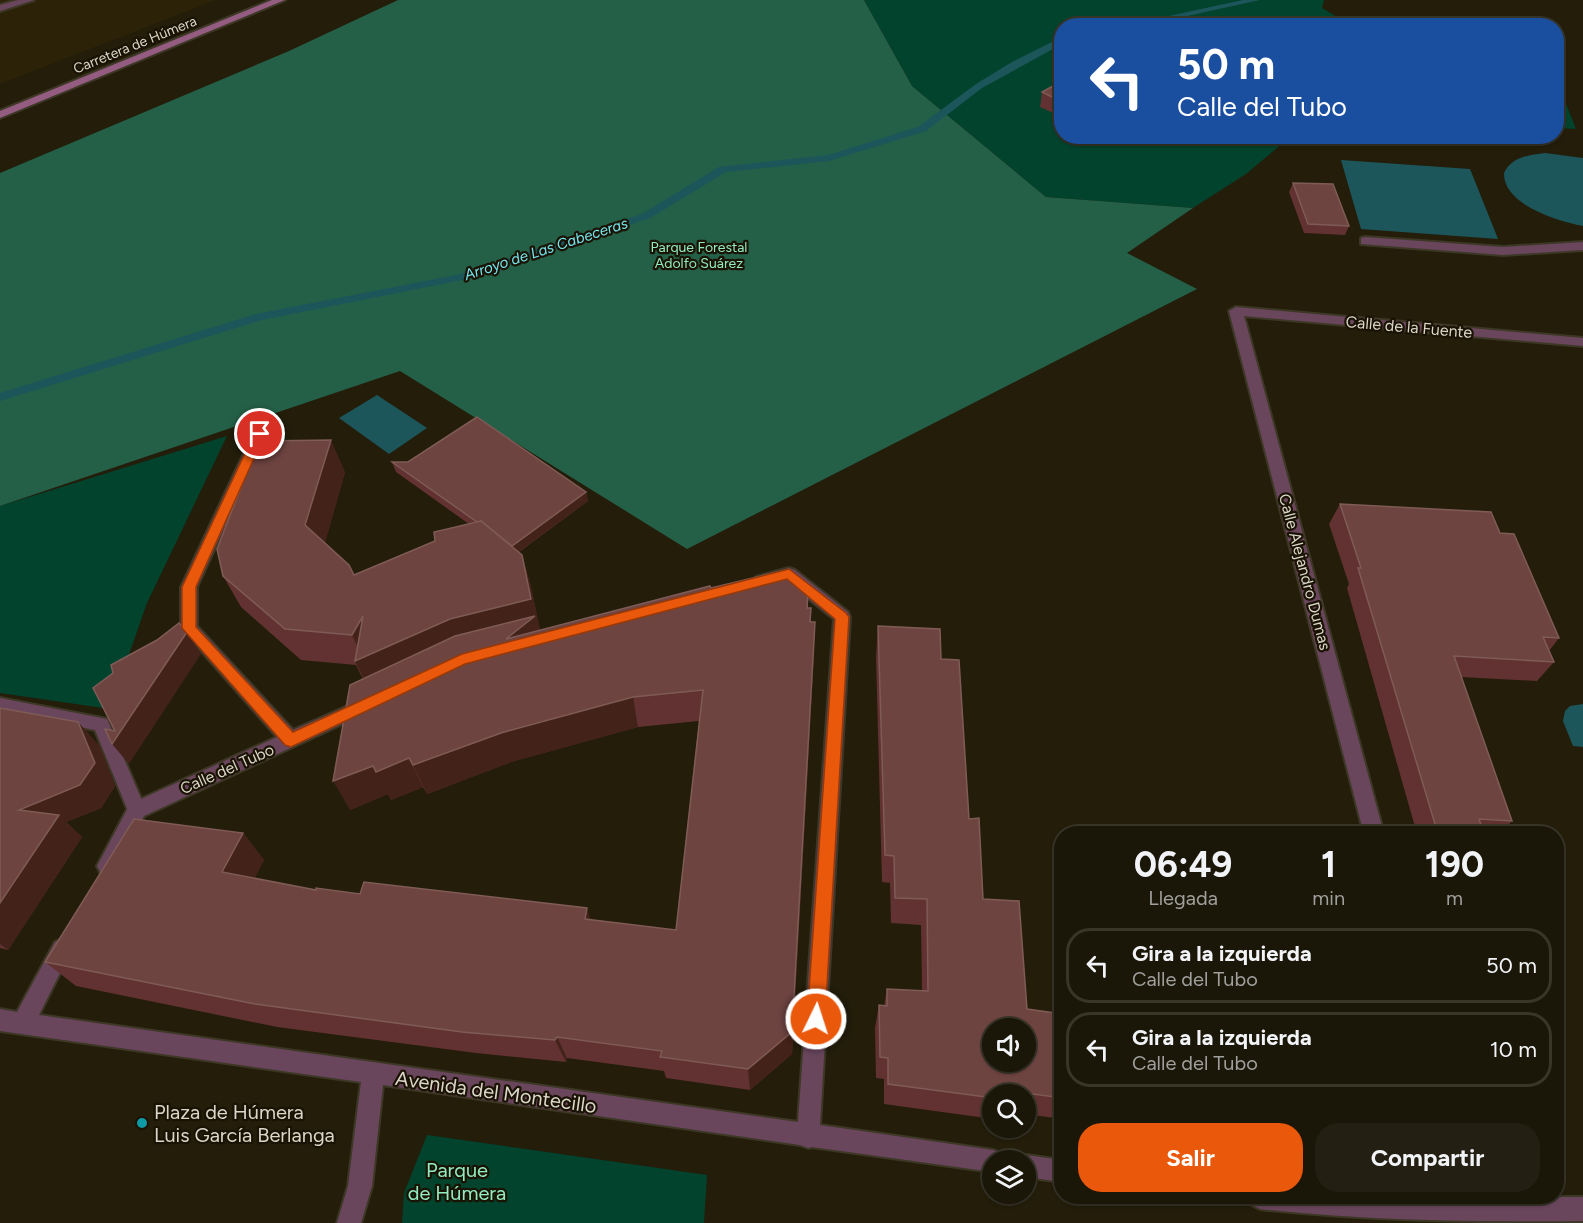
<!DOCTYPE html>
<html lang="es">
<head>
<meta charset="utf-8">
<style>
	body { margin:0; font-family:Figtree,sans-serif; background:#231f12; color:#f1f3f6; height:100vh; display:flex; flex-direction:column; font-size:22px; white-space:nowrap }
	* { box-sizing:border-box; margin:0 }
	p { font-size:20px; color:#9f9f9c }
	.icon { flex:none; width:33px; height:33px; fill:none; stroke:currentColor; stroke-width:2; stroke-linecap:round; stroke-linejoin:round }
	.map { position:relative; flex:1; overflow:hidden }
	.side { position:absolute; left:1054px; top:826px; width:510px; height:378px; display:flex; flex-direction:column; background:#1a1608; border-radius:24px; box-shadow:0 2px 4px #0004,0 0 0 2px #383529 }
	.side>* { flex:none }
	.guide { position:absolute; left:1054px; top:18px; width:510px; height:126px; border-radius:24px; box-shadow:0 2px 4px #0004,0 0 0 2px #383529; background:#1a4fa0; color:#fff; overflow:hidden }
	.controls { position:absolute; left:982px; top:1018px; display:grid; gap:12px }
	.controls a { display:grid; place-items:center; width:54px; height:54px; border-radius:50%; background:#1a1608; box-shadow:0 2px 4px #0004,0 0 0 2px #383529; font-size:30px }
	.pin { position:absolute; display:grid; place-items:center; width:51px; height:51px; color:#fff; margin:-26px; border:3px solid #fff; border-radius:50%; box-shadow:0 2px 6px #0007 }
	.me { position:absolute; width:66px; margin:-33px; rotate:4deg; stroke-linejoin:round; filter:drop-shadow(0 0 4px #0008) }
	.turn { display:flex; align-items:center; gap:21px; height:126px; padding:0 24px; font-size:27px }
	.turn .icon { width:78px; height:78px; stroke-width:2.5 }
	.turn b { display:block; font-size:42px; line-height:51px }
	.eta { display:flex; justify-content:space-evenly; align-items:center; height:102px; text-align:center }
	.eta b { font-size:36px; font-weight:700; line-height:42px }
	.button { display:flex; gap:12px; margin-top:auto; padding:12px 24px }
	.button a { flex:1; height:69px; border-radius:24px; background:#ea580c; color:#fff; font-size:24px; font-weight:700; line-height:69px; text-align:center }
	.button a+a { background:#231f12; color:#f1f3f6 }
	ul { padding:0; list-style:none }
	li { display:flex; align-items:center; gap:18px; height:75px; margin:0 12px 9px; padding:0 12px; border:3px solid #383529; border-radius:24px }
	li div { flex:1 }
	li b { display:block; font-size:22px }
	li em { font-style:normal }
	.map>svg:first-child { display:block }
	.built { fill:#2b2207 }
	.green { fill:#02432d }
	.forest { fill:#245f47 }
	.water { fill:#1c565b }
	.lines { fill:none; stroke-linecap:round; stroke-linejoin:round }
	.stream { fill:#1c565b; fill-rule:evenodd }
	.service-casing { stroke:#3d3725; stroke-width:4 }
	.minor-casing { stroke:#3d3725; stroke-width:4 }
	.secondary-casing { stroke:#3d3725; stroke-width:4 }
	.service { fill:#6a465d; fill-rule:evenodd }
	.minor { fill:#6a465d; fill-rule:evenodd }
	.secondary { fill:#955c82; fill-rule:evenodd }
	.wall { fill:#613231 }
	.shaded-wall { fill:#43221a }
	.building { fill:#6e4441; stroke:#7f5b56; stroke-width:1.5; fill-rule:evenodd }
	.route { fill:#ea580c; stroke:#983908; stroke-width:1.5 }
	.culture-dot { fill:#0f9aa8; stroke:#1a1303; stroke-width:2 }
	.labels { text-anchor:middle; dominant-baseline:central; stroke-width:4.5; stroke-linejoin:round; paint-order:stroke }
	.far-street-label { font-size:14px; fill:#dad6ca; stroke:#1a1303 }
	.far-park-label { font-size:14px; fill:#91eac1; stroke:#1a1303 }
	.far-water-label { font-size:15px; font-style:italic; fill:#74e5ef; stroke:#1a1303 }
	.street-label { font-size:16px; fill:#dad6ca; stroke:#1a1303 }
	.near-street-label { font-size:20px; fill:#dad6ca; stroke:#1a1303 }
	.near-poi-label { font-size:20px; fill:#dad6ca; stroke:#1a1303; text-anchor:start }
	.near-park-label { font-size:20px; fill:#91eac1; stroke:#1a1303 }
</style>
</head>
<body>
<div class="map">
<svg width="1583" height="1223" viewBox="0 0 1583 1223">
	<rect width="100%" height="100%" fill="#231d0a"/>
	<path class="built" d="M0,0H216L0,84Z"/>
	<g class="green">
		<path d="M864,0H1324L1322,8L1351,25L1062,26V136L1290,137L1246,174L1193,208L1046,197L912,86Z"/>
		<path d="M1557,81L1576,129L1557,128Z"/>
		<path d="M227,436L147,603L110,709L0,693V506Z"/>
		<path d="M427,1135L707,1175L704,1223H402L404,1193Z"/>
	</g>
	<path class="forest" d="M398,0H864L912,86L1046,197L1193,208L1127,253L1197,289L687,549L400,371L0,506V173L289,51Z"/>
	<g class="water">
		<path d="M1545,153L1583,158V226C1558,221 1503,205 1504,173C1511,157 1529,155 1545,153Z"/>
		<path d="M1341,160L1470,169L1498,239L1361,229Z"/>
		<path d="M377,395L427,428L389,454L339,418Z"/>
		<path d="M1583,704V747L1573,746L1563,721L1565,711L1570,706Z"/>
	</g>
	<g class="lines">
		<g class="stream">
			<path d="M1243,0H1260L1142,26H1122Z"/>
			<path d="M1062,37V44L982,88L926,131L829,161L726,172L650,218L467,279L262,320L0,401V393L256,314L461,274L642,214L719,167L828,155L918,127L976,84L1012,62Z"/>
		</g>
		<defs>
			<g id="service">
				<path d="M18,0H34L0,11V5Z"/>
				<path d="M1365,237L1503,247L1583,242V250L1503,255L1361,244V238Z"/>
				<path d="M0,698L107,719L146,810L144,816L137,818L130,816L95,730L0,712Z"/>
			</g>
			<g id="minor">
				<path d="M1236,307L1583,338V346L1244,316L1384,834H1364L1229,311Z"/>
				<path d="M260,429L267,434L197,587V626L293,730L364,699L370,701L373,706L370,711L144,816L114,872L107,875L100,872L97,866L130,804L277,737L181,628V587L253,434Z"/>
				<path d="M789,568L795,570L848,612L850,617L820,1125L993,1150L1001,1153L1004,1161H993V1172L812,1147L808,1148L800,1145L383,1085L372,1186L361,1223H337L348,1186L361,1082L0,1031V1009L17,1012L55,942L62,939L69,942L72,949L39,1015L798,1122L834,619L786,581L762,587L756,585L754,581L756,577Z"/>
				<path d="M1026,1155L1062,1160V1182L1026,1177V1161H1017L1018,1158Z"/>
				<path d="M1248,1197H1583V1221C1475,1222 1368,1221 1260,1209L1252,1205Z"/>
			</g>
			<path id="secondary" d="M272,0H285L0,118V111Z"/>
		</defs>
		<use href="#service" class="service-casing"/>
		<use href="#minor" class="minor-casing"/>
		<use href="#secondary" class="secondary-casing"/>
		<use href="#service" class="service"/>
		<use href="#minor" class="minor"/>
		<use href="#secondary" class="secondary"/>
	</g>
	<g class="wall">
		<path d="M1062,81V117L1040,107L1042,92Z"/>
		<path d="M1293,183L1349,226L1345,235L1304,233L1289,192Z"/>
		<path d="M392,462L586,492L588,501L519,552L522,555L531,587L540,630L539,631L711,588L808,590V608H811V622L814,653L792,1054L750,1090L666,1078L664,1071L567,1058L566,1062L476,1053L277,1027L76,986L45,962L243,833L264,860L254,879L316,890L360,894L676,930L699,721L638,727L511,762L427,794L423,787L391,800L388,794L350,810L363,679L356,665L301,660L241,607L223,576L345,472L325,542L354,575L435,541L469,524L396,472Z"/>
		<path d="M1340,504L1500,533L1559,638L1549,651L1554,662L1537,681L1461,677L1512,821L1499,834H1417L1347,588L1349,584L1329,524Z"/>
		<path d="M878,626L941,659L983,899L1027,1009L1062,1014V1119L1026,1114V1095H993V1119L884,1104V1079L876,1078L875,1028L879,1005L884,1006L887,989L922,991L921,925L891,923L890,883L882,882L876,657Z"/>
		<path d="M0,708L99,745L115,786L101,808L66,822L82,837L8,950L0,948Z"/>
	</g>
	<g class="shaded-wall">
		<path d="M331,440L345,472L321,557L305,525Z"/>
		<path d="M586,492L588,501L514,555L512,546Z"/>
		<path d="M522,555L531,587L540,630H539L544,647L370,692L355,661L363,658L352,635L363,616Z"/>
		<path d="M815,622L814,653L792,1054L750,1090L748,1069Z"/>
		<path d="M187,632L201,654L129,764L112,744Z"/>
		<path d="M633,697L638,727L511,762L427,794L413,765L501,733Z"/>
		<path d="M78,722L99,745L115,786L101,808L66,822L82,837L8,950L0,944V903L19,810Z"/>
		<path d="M409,758L423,787L391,800L388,794L350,810L333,781L373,766Z"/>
		<path d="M243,833L264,860L244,899L222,872Z"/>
		<path d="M587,908L595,933L585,919Z"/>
		<path d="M557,1037L567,1058L566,1062L555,1040Z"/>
	</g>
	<g class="building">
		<path d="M1062,81V102L1042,92Z"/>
		<path d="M1293,183L1333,184L1349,226L1308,224Z"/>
		<path d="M477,417L586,492L512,546L481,521L477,522L392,462H408Z"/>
		<path d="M331,440L305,525L349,565L354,575L435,541L434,532L481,521L522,555L531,599L450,619L355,661L363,616L352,635L285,629L223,576L217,549L259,441Z"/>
		<path d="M1340,504L1491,512L1500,533L1514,534L1559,638L1543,637L1554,662L1454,656L1512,821L1479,819L1484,834H1438L1358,568H1361Z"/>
		<path d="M777,572L808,590L807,608H811L810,622H815L792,1032L748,1069L660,1057L662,1051L557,1037L555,1040L462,1032L255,1004L45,962L134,819L243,833L222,872L316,890V888L360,894L364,882L587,908L585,919L676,930L703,690L633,697L501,733L413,765L409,758L376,772L373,766L333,781L350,685L455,636L535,616L506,639L710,586L711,588Z"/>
		<path d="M179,623L187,632L112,744L105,729L115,731L93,688L113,673L111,665L157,640Z"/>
		<path d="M878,626L940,629L941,659L959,660L969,819L979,818L983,899L1019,901L1027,1009L1062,1014V1098L1018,1092V1095H993V1098L888,1084V1058L880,1057L879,1005L887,1006V989L928,991L927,899L895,898L894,856L885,855ZM993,1029H1026V1062H993Z"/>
		<path d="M0,708L78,722L95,763L80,785L19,810L59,815L0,903Z"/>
	</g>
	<path class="route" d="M260,430L265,434L196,587V627L293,732L462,654L789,569L846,613L849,617L825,1019L822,1025L816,1028L810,1025L807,1019L835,619L787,579L465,664L291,747L285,745L182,628V587L254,434Z"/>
	<circle class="culture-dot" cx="142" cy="1123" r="6"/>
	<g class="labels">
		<g class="far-street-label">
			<text transform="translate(135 45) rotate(-22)">Carretera de Húmera</text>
		</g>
		<g class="far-park-label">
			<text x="699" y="247">Parque Forestal<tspan x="699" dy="16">Adolfo Suárez</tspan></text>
		</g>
		<g class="far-water-label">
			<text transform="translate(546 249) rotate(-18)">Arroyo de Las Cabeceras</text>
		</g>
		<g class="street-label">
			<text transform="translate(1409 327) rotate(5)">Calle de la Fuente</text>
			<text transform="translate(1305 572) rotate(75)">Calle Alejandro Dumas</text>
			<text transform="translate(227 769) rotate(-24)">Calle del Tubo</text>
		</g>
		<g class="near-street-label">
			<text transform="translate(496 1092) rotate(8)">Avenida del Montecillo</text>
		</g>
		<g class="near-poi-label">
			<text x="154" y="1112">Plaza de Húmera<tspan x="154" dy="23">Luis García Berlanga</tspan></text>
		</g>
		<g class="near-park-label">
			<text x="457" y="1170">Parque<tspan x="457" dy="23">de Húmera</tspan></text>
		</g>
	</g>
</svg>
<div class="controls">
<a><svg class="icon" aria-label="sound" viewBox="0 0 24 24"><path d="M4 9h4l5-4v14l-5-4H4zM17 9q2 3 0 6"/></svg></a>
<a><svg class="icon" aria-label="search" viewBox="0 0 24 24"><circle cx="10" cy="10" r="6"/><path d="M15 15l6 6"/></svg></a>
<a><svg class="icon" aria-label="layers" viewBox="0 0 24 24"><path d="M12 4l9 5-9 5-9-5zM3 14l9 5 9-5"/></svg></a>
</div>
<div class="pin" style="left:260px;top:434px;background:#d93025"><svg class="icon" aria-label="arrive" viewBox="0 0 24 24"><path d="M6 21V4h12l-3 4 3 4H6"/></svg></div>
<svg class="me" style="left:816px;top:1019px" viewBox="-20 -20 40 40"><circle r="17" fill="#ea580c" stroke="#fff" stroke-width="3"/><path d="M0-11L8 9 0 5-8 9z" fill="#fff"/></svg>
<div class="guide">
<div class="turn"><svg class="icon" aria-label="left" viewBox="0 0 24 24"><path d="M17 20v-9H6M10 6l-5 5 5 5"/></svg><div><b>50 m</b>Calle del Tubo</div></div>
</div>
<section class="side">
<div class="eta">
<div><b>06:49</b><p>Llegada</p></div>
<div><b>1</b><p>min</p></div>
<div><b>190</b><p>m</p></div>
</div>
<ul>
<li><svg class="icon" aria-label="left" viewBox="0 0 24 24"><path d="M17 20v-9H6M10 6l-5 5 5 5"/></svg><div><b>Gira a la izquierda</b><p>Calle del Tubo</p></div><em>50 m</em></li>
<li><svg class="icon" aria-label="left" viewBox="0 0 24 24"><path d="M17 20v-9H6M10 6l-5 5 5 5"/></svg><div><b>Gira a la izquierda</b><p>Calle del Tubo</p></div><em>10 m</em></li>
</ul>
<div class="button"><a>Salir</a><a>Compartir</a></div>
</section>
</div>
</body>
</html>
